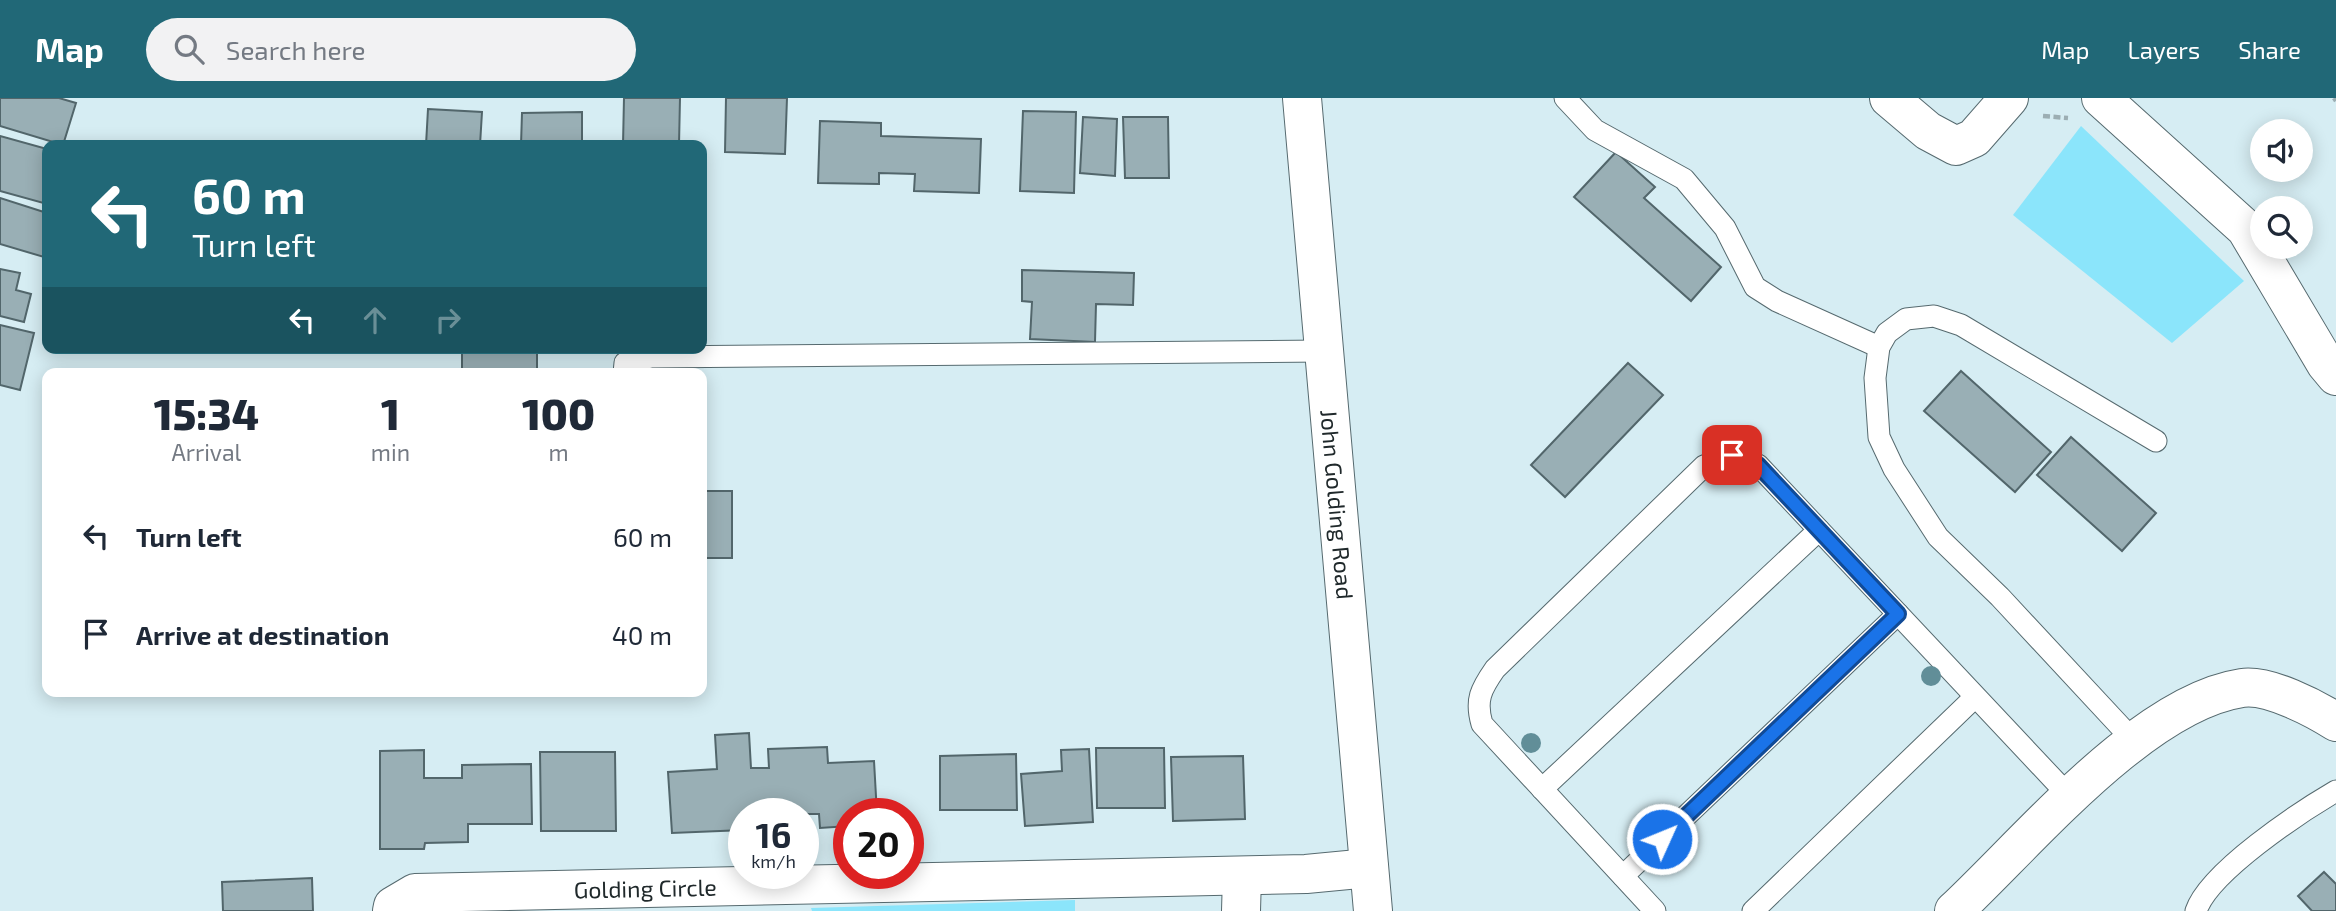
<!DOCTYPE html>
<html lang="en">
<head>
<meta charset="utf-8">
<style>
	body { margin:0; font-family:"Exo 2",sans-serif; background:#f2f2f3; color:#1f2937; height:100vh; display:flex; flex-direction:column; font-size:26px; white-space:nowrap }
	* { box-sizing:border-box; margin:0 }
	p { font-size:23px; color:#747a83 }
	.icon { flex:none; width:38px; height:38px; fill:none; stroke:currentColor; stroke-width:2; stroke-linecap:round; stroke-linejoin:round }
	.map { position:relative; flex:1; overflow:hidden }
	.panel { position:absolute; left:42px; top:270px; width:665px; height:329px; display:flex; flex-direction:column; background:#fff; border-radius:14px; box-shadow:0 4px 18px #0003 }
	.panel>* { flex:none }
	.hud { position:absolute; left:42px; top:42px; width:665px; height:214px; border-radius:14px; box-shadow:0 4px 18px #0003; background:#216877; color:#fff; overflow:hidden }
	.tools { position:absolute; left:2250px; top:21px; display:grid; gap:14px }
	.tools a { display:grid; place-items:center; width:63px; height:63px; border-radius:50%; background:#fff; box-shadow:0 4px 18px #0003; font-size:35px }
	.speed { position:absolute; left:728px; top:700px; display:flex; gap:14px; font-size:35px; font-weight:700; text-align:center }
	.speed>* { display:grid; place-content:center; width:91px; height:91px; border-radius:50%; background:#fff; box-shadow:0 4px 18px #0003; line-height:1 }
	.speed small { font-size:18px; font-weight:400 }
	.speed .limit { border:10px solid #d22; background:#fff; color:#111 }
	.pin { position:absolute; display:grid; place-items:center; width:60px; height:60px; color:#fff; margin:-30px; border-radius:14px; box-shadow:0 4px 10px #0006 }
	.me { position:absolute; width:77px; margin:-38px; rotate:46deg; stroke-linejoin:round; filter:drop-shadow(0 0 5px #0008) }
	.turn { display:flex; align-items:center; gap:24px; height:147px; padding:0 35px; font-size:32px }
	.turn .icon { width:91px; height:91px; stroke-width:2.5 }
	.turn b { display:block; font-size:49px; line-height:60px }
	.lanes { display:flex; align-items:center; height:66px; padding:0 35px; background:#0003; justify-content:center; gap:35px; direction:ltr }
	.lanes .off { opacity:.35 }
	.eta { display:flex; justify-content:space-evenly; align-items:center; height:119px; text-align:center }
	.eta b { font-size:42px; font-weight:800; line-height:49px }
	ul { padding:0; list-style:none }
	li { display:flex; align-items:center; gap:21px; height:98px; padding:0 35px }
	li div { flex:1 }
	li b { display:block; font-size:26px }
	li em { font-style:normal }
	header { display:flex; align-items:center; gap:42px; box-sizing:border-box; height:98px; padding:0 35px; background:#216877; color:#fff }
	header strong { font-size:33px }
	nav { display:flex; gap:38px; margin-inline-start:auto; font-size:24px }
	.search { width:490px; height:63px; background:#f2f2f3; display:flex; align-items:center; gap:18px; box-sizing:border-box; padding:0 24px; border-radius:38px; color:#747a83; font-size:26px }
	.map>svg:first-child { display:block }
	.green { fill:#8be5fb }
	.building { fill:#99afb5; stroke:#52666b; stroke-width:2 }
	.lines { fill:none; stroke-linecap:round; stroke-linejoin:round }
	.service-casing { stroke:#566a6f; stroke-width:23 }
	.minor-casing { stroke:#566a6f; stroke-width:40 }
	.tertiary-casing { stroke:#566a6f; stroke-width:40 }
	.path { stroke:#9caeb3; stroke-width:4.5; stroke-dasharray:7 3.5; stroke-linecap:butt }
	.service { stroke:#fff; stroke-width:21 }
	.minor { stroke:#fff; stroke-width:38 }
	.tertiary { stroke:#fff; stroke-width:38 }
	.tree { fill:#618e98 }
	.route-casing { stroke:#114b97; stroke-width:18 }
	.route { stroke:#1a73e8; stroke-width:12 }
	.labels { text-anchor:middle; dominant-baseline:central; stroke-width:6; stroke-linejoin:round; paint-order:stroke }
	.street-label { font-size:23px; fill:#20292b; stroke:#e7faff }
</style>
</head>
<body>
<header>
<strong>Map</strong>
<div class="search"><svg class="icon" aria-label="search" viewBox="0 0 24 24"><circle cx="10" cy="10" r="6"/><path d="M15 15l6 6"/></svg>Search here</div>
<nav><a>Map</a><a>Layers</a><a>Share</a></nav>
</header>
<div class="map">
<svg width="2336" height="813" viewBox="0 0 2336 813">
	<rect width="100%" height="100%" fill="#d6edf3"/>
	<g class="green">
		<path d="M2081,28L2244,183L2172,245L2013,117Z"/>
		<path d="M1075,802V813H812L811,810Z"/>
	</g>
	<g class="building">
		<path d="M0,0H59L76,5L63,47L0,28Z"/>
		<path d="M624,0H680L679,47H623Z"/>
		<path d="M726,0H787L785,56L725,54Z"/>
		<path d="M428,11L482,14L480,47H426Z"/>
		<path d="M1023,13L1076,14L1074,95L1020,93Z"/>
		<path d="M582,14V47H521L522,15Z"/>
		<path d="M1083,19L1117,21L1115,78L1080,75Z"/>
		<path d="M1123,19H1168L1169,80H1125Z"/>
		<path d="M820,23L881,25V38L981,41L979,95L914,93L915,76L879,75V86L818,85Z"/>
		<path d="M0,38L47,51V106L0,93Z"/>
		<path d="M1616,54L1655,89L1644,100L1721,169L1691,203L1574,99Z"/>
		<path d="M0,100L47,115L44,159L0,146Z"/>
		<path d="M0,171L20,175L16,192L31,196L24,224L0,218Z"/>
		<path d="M1022,172L1134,175L1133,207L1096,206L1095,244L1030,241L1032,204L1022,203Z"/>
		<path d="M0,227L34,235L20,292L0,287Z"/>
		<rect x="462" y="250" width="75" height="25"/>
		<path d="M1628,265L1663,297L1565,399L1531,367Z"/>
		<path d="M1961,273L2051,354L2015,394L1924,313Z"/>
		<path d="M2071,339L2156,415L2122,453L2037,377Z"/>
		<rect x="702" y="393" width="30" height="67"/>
		<path d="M749,635L751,670H769L768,651L827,649L828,665L874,663L877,716H849V728L820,730L819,716H744V732L672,735L668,674L717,671L715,637Z"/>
		<path d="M1096,650H1164L1165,710H1097Z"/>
		<path d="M1089,651L1093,724L1025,728L1021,676L1062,673L1061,652Z"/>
		<path d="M424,652V680H462V667L531,666L532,726H468V744L425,745L424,751H380V653Z"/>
		<path d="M540,654H615L616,733H541Z"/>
		<path d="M1016,656L1017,712H940V658Z"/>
		<path d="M1243,658L1245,721L1173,723L1171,659Z"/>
		<path d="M2324,774L2336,786V813H2312L2298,798Z"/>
		<path d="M312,780L313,813H223L222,784Z"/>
	</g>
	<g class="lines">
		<defs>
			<g id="service">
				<path d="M1565,0L1595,32L1684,81L1725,130L1755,189L1777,203L1879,249"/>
				<path d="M624,275L625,265L651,259L1323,253"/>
				<path d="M2133,642L2000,499L1938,439L1894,371L1879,339L1875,280L1879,249L1887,235L1906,221L1934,218L1961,227L2156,343"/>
				<path d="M1542,691L1819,432"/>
				<path d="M1623,778L1898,516"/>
				<path d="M1655,813L1482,626C1475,602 1481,591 1495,571L1704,368L1732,357L1758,367L2071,700"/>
				<path d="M1753,813L1975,599"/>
				<path d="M2196,813C2209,774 2300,714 2336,693"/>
			</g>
			<g id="minor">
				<path d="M1889,0L1928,33L1956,48L1974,40L2009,0"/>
				<path d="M2101,0L2246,131L2326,266L2336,278"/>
				<path id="s1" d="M392,813L393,808L415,795L1306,776L1369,770"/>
				<path d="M1241,813L1242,778"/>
				<path d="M1954,813C2027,745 2142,605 2242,590C2268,586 2314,610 2336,624"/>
			</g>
			<g id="tertiary">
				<path id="s2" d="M1302,0L1373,813"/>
			</g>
		</defs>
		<use href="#service" class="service-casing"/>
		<use href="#minor" class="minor-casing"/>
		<use href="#tertiary" class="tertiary-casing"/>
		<g class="path">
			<path d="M2334,0L2336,3"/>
			<path d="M2043,18L2068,20"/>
		</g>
		<use href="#service" class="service"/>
		<use href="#minor" class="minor"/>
		<use href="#tertiary" class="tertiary"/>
	</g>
	<g class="tree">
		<circle cx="1931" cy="578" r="10"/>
		<circle cx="1531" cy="645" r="10"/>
	</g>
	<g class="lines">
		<defs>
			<path id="route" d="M1662,741L1898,516L1758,367L1732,357"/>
		</defs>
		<use href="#route" class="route-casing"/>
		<use href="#route" class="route"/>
	</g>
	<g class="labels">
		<g class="street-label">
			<text stroke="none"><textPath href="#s2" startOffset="408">John Golding Road</textPath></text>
			<text stroke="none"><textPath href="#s1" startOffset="261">Golding Circle</textPath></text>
		</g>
	</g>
</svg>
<div class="tools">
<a><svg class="icon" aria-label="sound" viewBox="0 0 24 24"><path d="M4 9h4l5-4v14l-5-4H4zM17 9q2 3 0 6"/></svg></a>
<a><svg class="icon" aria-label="search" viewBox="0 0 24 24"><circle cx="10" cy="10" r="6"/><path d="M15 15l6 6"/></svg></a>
</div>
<div class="speed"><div>16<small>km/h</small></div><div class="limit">20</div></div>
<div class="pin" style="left:1732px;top:357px;background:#d93025"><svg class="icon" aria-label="arrive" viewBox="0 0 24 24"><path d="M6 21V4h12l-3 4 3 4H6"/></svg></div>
<svg class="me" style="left:1662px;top:741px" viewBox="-20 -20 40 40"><circle r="17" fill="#1a73e8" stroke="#fff" stroke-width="3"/><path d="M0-11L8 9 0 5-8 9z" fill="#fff"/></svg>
<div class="hud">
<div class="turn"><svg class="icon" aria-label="left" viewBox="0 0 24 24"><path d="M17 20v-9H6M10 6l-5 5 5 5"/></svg><div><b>60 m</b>Turn left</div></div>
<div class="lanes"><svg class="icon" aria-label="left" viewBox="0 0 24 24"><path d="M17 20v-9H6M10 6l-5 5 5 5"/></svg><svg class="icon off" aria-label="ahead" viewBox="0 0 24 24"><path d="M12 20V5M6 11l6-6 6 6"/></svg><svg class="icon off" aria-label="right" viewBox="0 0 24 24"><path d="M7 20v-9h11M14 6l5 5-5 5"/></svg></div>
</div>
<section class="panel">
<div class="eta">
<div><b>15:34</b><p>Arrival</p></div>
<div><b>1</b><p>min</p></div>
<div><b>100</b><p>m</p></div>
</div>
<ul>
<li><svg class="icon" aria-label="left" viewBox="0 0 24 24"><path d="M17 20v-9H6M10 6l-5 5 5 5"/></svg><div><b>Turn left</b></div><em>60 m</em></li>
<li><svg class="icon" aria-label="arrive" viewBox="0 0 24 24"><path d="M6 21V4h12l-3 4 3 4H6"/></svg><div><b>Arrive at destination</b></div><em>40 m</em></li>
</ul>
</section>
</div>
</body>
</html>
